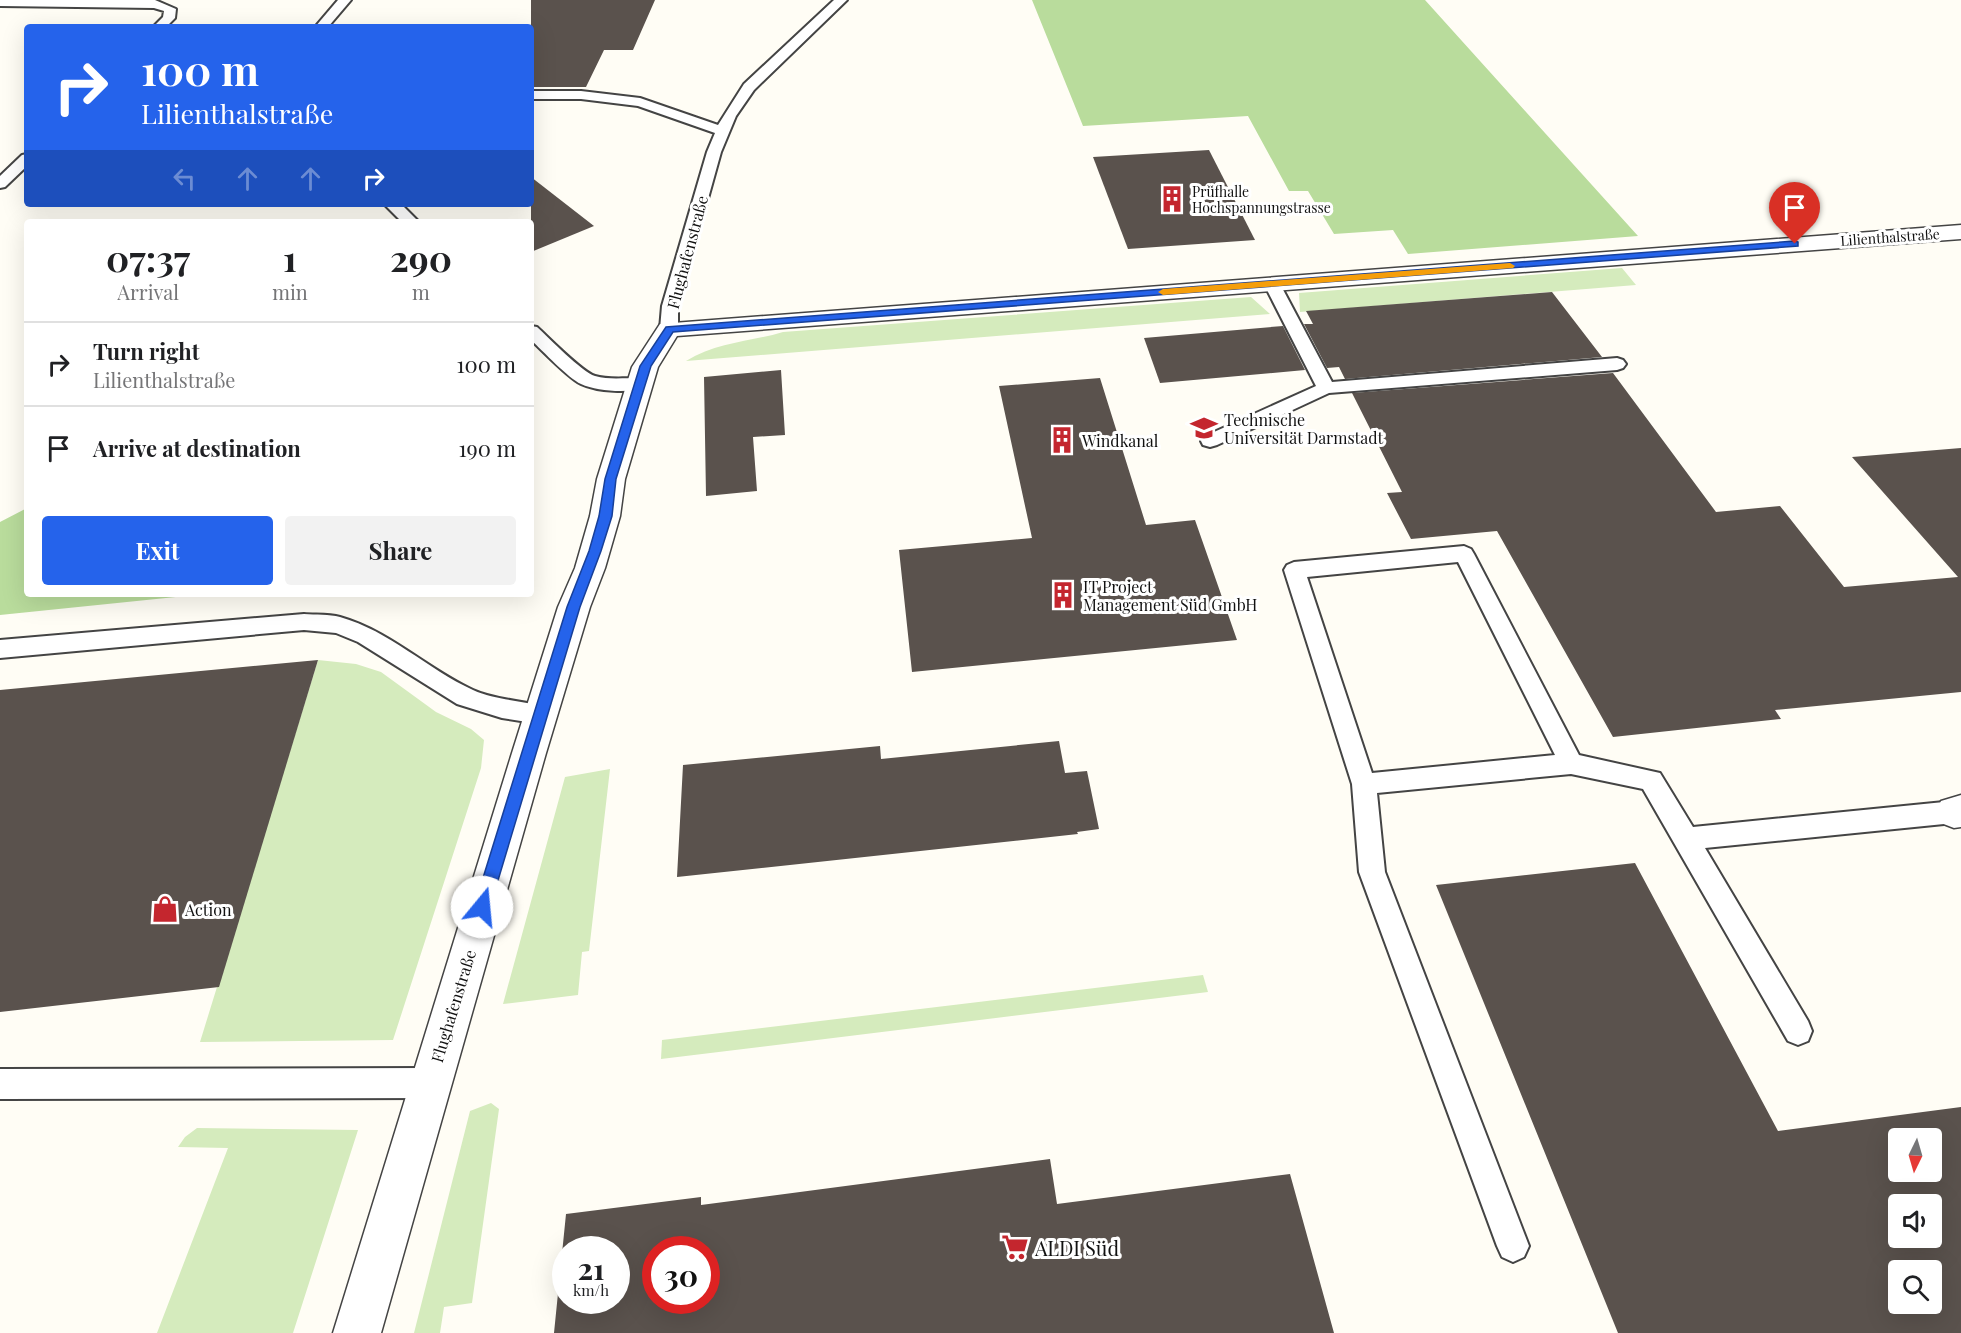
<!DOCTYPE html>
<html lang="en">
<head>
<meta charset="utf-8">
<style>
	body { margin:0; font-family:"Playfair Display",serif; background:#f2f2f2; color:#202124; height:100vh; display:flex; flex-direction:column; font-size:22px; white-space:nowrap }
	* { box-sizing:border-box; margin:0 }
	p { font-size:20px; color:#757577 }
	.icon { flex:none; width:33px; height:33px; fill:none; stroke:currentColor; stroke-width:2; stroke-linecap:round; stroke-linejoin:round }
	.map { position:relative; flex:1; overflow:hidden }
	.sheet { position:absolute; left:24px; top:219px; width:510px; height:378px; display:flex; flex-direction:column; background:#fff; border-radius:6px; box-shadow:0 6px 24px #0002 }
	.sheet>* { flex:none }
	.banner { position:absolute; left:24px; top:24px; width:510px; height:183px; border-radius:6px; box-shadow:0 6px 24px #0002; background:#2563eb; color:#fff; overflow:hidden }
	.needle { width:39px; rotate:185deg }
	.tools { position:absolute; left:1888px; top:1128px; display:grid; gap:12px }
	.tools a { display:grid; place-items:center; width:54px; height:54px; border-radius:6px; background:#fff; box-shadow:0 6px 24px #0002; font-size:30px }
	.speed { position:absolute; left:552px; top:1236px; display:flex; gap:12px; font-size:30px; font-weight:700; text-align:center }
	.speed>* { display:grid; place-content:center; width:78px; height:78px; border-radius:50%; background:#fff; box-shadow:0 6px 24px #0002; line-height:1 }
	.speed small { font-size:15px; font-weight:400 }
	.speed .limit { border:9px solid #d22; background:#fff; color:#111 }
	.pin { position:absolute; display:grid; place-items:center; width:51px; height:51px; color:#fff; margin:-62px -26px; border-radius:50% 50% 50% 0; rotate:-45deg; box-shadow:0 0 6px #0007 }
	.pin .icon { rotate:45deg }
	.me { position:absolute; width:66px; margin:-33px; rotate:17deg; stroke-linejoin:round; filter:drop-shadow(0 0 4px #0008) }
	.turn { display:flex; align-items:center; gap:21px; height:126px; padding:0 18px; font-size:27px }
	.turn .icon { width:78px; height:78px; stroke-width:2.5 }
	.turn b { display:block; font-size:42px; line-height:51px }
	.lanes { display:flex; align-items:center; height:57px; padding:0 18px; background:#0003; justify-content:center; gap:30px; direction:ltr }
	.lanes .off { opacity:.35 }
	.eta { display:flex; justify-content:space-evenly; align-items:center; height:102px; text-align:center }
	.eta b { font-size:36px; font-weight:700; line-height:42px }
	.button { display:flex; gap:12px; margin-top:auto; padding:12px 18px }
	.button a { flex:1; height:69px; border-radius:6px; background:#2563eb; color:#fff; font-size:24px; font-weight:700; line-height:69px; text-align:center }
	.button a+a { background:#f2f2f2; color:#202124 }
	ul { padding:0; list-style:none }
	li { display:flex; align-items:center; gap:18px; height:84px; padding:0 18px; border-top:2px solid #e0e0e0 }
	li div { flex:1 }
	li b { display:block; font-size:22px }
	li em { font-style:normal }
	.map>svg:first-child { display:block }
	.green { fill:#d5ebbd }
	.forest { fill:#b9dc9c }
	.building { fill:#5a524d; fill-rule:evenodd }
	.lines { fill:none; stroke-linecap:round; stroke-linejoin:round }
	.lane-casing { stroke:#444; stroke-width:4 }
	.street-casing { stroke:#444; stroke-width:3 }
	.lane { fill:#fff; fill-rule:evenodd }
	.street { fill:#fff; fill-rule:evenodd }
	.route { fill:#2563eb; stroke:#184099; stroke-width:1.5 }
	.slow { fill:#f59e0b }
	.labels { text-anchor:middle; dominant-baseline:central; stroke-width:6; stroke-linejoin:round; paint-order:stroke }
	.far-poi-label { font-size:14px; fill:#111; stroke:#fff; text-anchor:start }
	.far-street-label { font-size:14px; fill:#111; stroke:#fff }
	.street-label { font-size:16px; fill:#111; stroke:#fff }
	.poi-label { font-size:16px; fill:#111; stroke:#fff; text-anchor:start }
	.near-poi-label { font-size:20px; fill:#111; stroke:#fff; text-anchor:start }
</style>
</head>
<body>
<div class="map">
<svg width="1961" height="1333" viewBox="0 0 1961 1333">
	<rect width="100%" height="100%" fill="#fffdf5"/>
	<g class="green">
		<path d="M1622,268L1636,285L1300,312L1299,293Z"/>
		<path d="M1251,297L1270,314L686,361C717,342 750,342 783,332Z"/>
		<path d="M318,660L356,664L381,672L436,712L471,729L484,740L481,768L393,1040L200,1042Z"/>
		<path d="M610,769L589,951L582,952L578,995L503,1004L565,777Z"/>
		<path d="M1203,975L1208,992L661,1059L662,1040Z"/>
		<path d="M491,1103L499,1109L472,1303L444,1307L440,1333H414L470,1111Z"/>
		<path d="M197,1128L358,1130L293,1333H157L228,1148L178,1147L185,1137Z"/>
	</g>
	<g class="forest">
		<path d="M1032,0H1425L1638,236L1408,254L1393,230L1334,234L1308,191H1289L1248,116L1083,126Z"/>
		<path d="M27,508V594H205L0,615V522Z"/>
	</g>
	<g class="building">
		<path d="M531,0H655L633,50H604L586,87H531Z"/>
		<path d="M1209,150L1255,240L1128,249L1093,157Z"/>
		<path d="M531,177L594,226L531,252Z"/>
		<path d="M1552,292L1602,357L1345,379L1339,367L1327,368L1304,324H1313L1306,311Z"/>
		<path d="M1283,326L1305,370L1160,383L1144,338Z"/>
		<path d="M781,370L785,435L753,437L757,491L706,496L704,377Z"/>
		<path d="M1613,373L1716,512L1780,506L1844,587L1958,577L1852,457L1961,448V692L1775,710L1781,719L1613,737L1497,531L1411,539L1387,493L1402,492L1352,393Z"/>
		<path d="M1100,378L1146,525L1195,520L1237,640L912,672L899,550L1032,538L999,386Z"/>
		<path d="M318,660L219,987L0,1012V690Z"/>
		<path d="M1059,741L1065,773L1087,771L1099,829L1077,832L1078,834L677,877L683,765L880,746L881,759Z"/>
		<path d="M1635,863L1778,1131L1961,1107V1333H1618L1436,885ZM1899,1138H1932V1172H1899ZM1899,1204H1932V1238H1899ZM1899,1270H1932V1304H1899Z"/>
		<path d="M1050,1159L1057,1204L1290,1174L1334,1333H554L566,1214L701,1197V1205ZM566,1250H616V1300H566ZM656,1250H706V1300H656Z"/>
	</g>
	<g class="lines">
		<defs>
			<g id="lane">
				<path d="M0,0H155L176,9L175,18L166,27H153L163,17L164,11L154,8L0,6Z"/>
				<path d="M338,0H351L328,27H315Z"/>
				<path d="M834,0H847L754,90L736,116L721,152L678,306V329L675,333H663L660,329L662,306L707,152L715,133L638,106L581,99H531V91H581L640,98L718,125L744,84Z"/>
				<path d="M27,154V166L5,187L0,188V176L22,155Z"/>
				<path d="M384,204H401L419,222H402Z"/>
				<path d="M1272,279L1280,284L1332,382L1617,358L1623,360L1626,364L1623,368L1617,370L1329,393L1217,445L1210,447L1203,445L1201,441L1203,437L1316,386L1264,284Z"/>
				<path d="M531,326L537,327C549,338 582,372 595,376C612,381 630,376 646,380L649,384L646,388C629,393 598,392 581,384C568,378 543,351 531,340Z"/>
				<path d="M1464,546L1471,549L1474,554L1579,755L1660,773L1693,827L1954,801L1961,804V820L1954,823L1705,848L1808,1021L1812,1031L1808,1041L1798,1045L1788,1041L1643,789L1571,774L1377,793L1385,872L1529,1246L1524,1257L1513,1262L1502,1257L1497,1246L1359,872L1352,784L1284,570L1287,565L1294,562ZM1458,562L1555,755L1372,773L1307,577Z"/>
				<path d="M304,614C316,615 329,614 340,617C390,631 427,669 473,690C497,701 524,700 548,708L552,715L548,722L540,724L502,718L457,704L358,642L336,633L304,630L0,658V640Z"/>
				<path d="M429,1068L439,1073L444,1083L439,1093L429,1098L0,1099V1069Z"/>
			</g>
			<g id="street">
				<path d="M1961,225V239L677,336L658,367L625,479L620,516L605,568L590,607L546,753L381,1333H333L512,753L558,607L575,568L590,516L597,479L632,367L660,324Z"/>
				<path d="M1961,795V827L1954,828L1941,823L1936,812L1941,801Z"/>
			</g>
		</defs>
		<use href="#lane" class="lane-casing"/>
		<use href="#street" class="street-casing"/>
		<use href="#lane" class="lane"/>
		<use href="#street" class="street"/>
	</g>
	<path class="route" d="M1795,241L1798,242V246L673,332L651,366L616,479L612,516L601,551L580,607L490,907L488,912L482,915L477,912L474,907L567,607L589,551L599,516L605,479L640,366L666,327Z"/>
	<path class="slow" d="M1510,263L1515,266L1513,268L1163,295L1158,292L1163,289Z"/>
	<defs>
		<symbol id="building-bare" viewBox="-9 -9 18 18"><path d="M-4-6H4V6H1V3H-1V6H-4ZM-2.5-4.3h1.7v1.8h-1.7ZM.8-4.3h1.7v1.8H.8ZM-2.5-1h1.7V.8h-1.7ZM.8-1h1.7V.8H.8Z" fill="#c4262e" stroke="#fff" stroke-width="2.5" paint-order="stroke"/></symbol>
		<symbol id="university-bare" viewBox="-9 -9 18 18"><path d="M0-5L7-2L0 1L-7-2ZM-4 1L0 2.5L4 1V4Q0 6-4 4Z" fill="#c4262e" stroke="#fff" stroke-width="2.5" paint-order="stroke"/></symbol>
		<symbol id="shop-bare" viewBox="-9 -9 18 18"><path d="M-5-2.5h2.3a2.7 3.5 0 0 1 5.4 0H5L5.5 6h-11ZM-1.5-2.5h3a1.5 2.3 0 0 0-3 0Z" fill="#c4262e" stroke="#fff" stroke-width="2.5" paint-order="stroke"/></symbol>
		<symbol id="supermarket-bare" viewBox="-9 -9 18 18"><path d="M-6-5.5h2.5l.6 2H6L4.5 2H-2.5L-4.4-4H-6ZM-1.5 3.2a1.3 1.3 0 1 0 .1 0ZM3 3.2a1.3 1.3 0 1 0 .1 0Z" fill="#c4262e" stroke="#fff" stroke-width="2.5" paint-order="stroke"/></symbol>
	</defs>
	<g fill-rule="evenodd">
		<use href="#building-bare" x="1153" y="180" width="38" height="38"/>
		<use href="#university-bare" x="1185" y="409" width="38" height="38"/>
		<use href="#building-bare" x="1043" y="421" width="38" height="38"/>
		<use href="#building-bare" x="1044" y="576" width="38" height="38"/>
		<use href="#shop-bare" x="146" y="890" width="38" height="38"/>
		<use href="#supermarket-bare" x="996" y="1228" width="38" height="38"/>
	</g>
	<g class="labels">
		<g class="far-poi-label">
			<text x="1192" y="191">Prüfhalle<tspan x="1192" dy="16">Hochspannungstrasse</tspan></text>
		</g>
		<g class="far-street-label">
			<text transform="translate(1890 237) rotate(-4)">Lilienthalstraße</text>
		</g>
		<g class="street-label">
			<text transform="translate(687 252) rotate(-75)">Flughafenstraße</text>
			<text transform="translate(453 1006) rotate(-73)">Flughafenstraße</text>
		</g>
		<g class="poi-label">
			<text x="1224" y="419">Technische<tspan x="1224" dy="18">Universität Darmstadt</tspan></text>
			<text x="1082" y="440">Windkanal</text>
			<text x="1083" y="586">IT Project<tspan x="1083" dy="18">Management Süd GmbH</tspan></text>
			<text x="185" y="909">Action</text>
		</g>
		<g class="near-poi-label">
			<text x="1035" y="1247">ALDI Süd</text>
		</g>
	</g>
</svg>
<div class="tools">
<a><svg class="needle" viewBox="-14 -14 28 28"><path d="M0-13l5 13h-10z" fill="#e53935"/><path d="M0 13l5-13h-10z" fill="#757577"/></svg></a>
<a><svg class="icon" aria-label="sound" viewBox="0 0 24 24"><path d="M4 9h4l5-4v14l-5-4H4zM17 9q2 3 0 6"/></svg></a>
<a><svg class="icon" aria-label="search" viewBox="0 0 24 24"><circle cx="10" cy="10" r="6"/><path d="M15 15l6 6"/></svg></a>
</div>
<div class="speed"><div>21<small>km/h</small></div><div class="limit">30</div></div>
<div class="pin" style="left:1795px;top:244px;background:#d93025"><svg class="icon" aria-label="arrive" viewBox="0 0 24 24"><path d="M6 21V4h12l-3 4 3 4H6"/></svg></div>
<svg class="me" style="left:482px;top:907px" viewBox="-20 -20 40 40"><circle r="19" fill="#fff"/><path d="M0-13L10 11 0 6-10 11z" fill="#2563eb"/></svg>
<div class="banner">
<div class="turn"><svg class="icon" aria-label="right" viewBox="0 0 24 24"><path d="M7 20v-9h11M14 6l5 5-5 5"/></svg><div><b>100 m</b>Lilienthalstraße</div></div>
<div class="lanes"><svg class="icon off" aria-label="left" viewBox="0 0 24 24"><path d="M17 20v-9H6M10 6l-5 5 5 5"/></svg><svg class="icon off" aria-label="ahead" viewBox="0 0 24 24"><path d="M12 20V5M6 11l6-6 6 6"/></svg><svg class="icon off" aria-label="ahead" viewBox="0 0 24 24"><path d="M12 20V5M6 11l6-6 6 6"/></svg><svg class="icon" aria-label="right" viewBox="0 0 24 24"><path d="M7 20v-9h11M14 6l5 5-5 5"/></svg></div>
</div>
<section class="sheet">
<div class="eta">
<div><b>07:37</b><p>Arrival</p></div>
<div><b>1</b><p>min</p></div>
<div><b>290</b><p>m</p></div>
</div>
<ul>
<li><svg class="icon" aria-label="right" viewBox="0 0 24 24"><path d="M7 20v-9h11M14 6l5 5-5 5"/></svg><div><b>Turn right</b><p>Lilienthalstraße</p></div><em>100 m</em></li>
<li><svg class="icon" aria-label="arrive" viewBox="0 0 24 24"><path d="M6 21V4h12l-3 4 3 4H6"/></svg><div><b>Arrive at destination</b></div><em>190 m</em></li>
</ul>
<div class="button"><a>Exit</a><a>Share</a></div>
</section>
</div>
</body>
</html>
